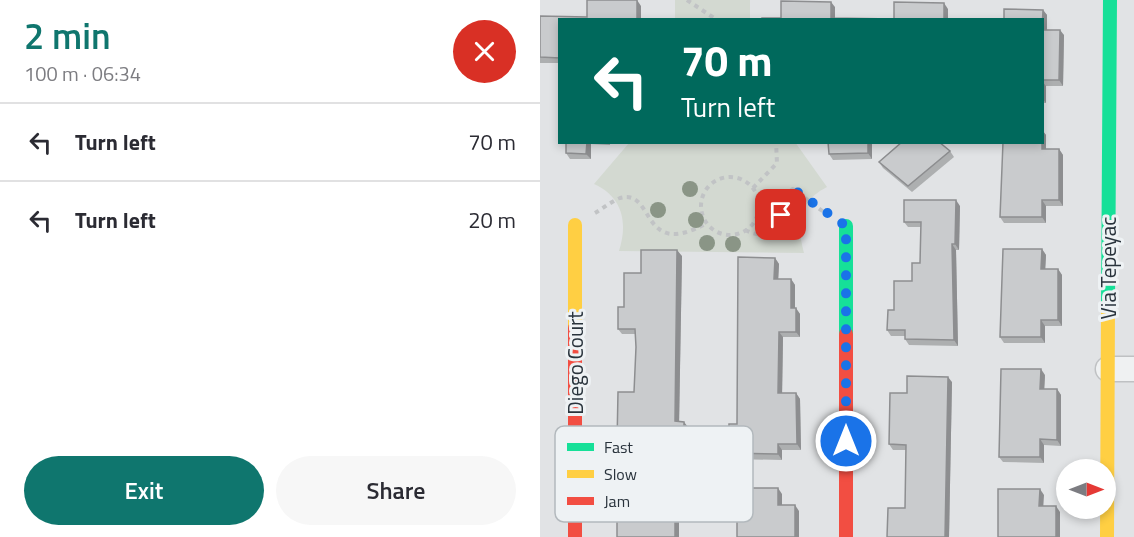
<!DOCTYPE html>
<html lang="en">
<head>
<meta charset="utf-8">
<style>
	body { margin:0; font-family:"Titillium Web",sans-serif; background:#f7f7f7; color:#2b2b33; height:100vh; display:flex; flex-direction:column; font-size:22px; white-space:nowrap }
	* { box-sizing:border-box; margin:0 }
	p { font-size:20px; color:#7c7c81 }
	.icon { flex:none; width:33px; height:33px; fill:none; stroke:currentColor; stroke-width:2; stroke-linecap:round; stroke-linejoin:round }
	.map { position:relative; flex:1; overflow:hidden }
	.drawer { display:flex; flex-direction:column; background:#fff; width:540px }
	.drawer>* { flex:none }
	.banner { position:absolute; left:18px; top:18px; width:486px; height:126px; border-radius:0px; box-shadow:0 3px 9px #0003; background:#00695c; color:#fff; overflow:hidden }
	.needle { width:39px; rotate:90deg }
	.fabs { position:absolute; left:516px; top:459px; display:grid; gap:12px }
	.fabs a { display:grid; place-items:center; width:60px; height:60px; border-radius:50%; background:#fff; box-shadow:0 3px 9px #0003; font-size:30px }
	.pin { position:absolute; display:grid; place-items:center; width:51px; height:51px; color:#fff; margin:-26px; border-radius:12px; box-shadow:0 3px 9px #0006 }
	.me { position:absolute; width:66px; margin:-33px; rotate:0deg; stroke-linejoin:round; filter:drop-shadow(0 0 4px #0008) }
	.turn { display:flex; align-items:center; gap:21px; height:126px; padding:0 24px; font-size:27px }
	.turn .icon { width:78px; height:78px; stroke-width:2.5 }
	.turn b { display:block; font-size:42px; line-height:51px }
	.round { display:grid; place-items:center; flex:none; width:63px; height:63px; border-radius:32px; background:#f7f7f7 }
	.head { display:flex; align-items:center; justify-content:space-between; height:102px; padding:0 24px }
	h1 { font-size:36px; font-weight:600; line-height:45px; color:#0f766e }
	.button { display:flex; gap:12px; margin-top:auto; padding:12px 24px }
	.button a { flex:1; height:69px; border-radius:36px; background:#0f766e; color:#fff; font-size:24px; font-weight:600; line-height:69px; text-align:center }
	.button a+a { background:#f7f7f7; color:#2b2b33 }
	ul { padding:0; list-style:none }
	li { display:flex; align-items:center; gap:18px; height:78px; padding:0 24px; border-top:2px solid #e1e1e2 }
	li div { flex:1 }
	li b { display:block; font-size:22px }
	li em { font-style:normal }
	main { display:flex; flex:1; min-height:0 }
	.map>svg:first-child { display:block }
	.green { fill:#d3d9d1 }
	.lines { fill:none; stroke-linecap:round; stroke-linejoin:round }
	.street-casing { stroke:#bfc1c3; stroke-width:27 }
	.path { stroke:#c1c3c5; stroke-width:4; stroke-dasharray:4.5 4.5; stroke-linecap:butt }
	.street { stroke:#eff1f2; stroke-width:24 }
	.fast { stroke:#16e098; stroke-width:14 }
	.slow { stroke:#ffcf43; stroke-width:14 }
	.jam { stroke:#f24e42; stroke-width:14 }
	.tree { fill:#8a9586 }
	.wall { fill:#adafb0 }
	.shaded-wall { fill:#8d8e90 }
	.building { fill:#c9cbcd; stroke:#8d8e90; stroke-width:1.5 }
	.route { stroke:#1a73e8; stroke-width:10; stroke-dasharray:0 18 }
	.labels { text-anchor:middle; dominant-baseline:central; stroke-width:6; stroke-linejoin:round; paint-order:stroke }
	.street-label { font-size:21px; fill:#29333c; stroke:#eef2f4 }
	.key { fill:#eef2f4; stroke:#b3b9bd; stroke-width:1.5 }
	.key-label { font-size:16px; fill:#29333c }
</style>
</head>
<body>
<main>
<section class="drawer">
<div class="head"><div><h1>2 min</h1><p>100 m · 06:34</p></div><a class="round" style="background:#d93025;color:#fff"><svg class="icon" aria-label="close" viewBox="0 0 24 24"><path d="M6 6l12 12M18 6L6 18"/></svg></a></div>
<ul>
<li><svg class="icon" aria-label="left" viewBox="0 0 24 24"><path d="M17 20v-9H6M10 6l-5 5 5 5"/></svg><div><b>Turn left</b></div><em>70 m</em></li>
<li><svg class="icon" aria-label="left" viewBox="0 0 24 24"><path d="M17 20v-9H6M10 6l-5 5 5 5"/></svg><div><b>Turn left</b></div><em>20 m</em></li>
</ul>
<div class="button"><a>Exit</a><a>Share</a></div>
</section>
<div class="map">
<svg width="594" height="537" viewBox="0 0 594 537">
	<rect width="100%" height="100%" fill="#e1e3e5"/>
	<g class="green">
		<rect x="135" y="0" width="75" height="19"/>
		<path d="M255,142L287,187C259,201 256,224 264,253L79,251C88,223 83,197 54,184L89,143Z"/>
	</g>
	<g class="lines">
		<defs>
			<path id="street" d="M568,369H594"/>
		</defs>
		<use href="#street" class="street-casing"/>
		<g class="path">
			<path d="M147,0L177,20"/>
			<circle cx="190" cy="206" r="29"/>
			<path d="M213,188L237,163L236,142"/>
			<path d="M55,213C62,209 72,201 80,198C116,188 99,261 167,223"/>
			<path d="M205,230C245,249 234,202 253,189L285,213"/>
		</g>
		<use href="#street" class="street"/>
		<g class="fast">
			<path d="M306,226V334"/>
			<path d="M568,305L570,0"/>
		</g>
		<g class="slow">
			<path d="M35,225V328"/>
			<path d="M567,537L568,305"/>
		</g>
		<g class="jam">
			<path d="M35,328V537"/>
			<path d="M306,334V537"/>
		</g>
	</g>
	<g class="tree">
		<circle cx="150" cy="189" r="8"/>
		<circle cx="250" cy="198" r="8"/>
		<circle cx="118" cy="210" r="8"/>
		<circle cx="156" cy="220" r="8"/>
		<circle cx="167" cy="243" r="8"/>
		<circle cx="193" cy="244" r="8"/>
	</g>
	<g class="wall">
		<path d="M101,6V20H20V63H0V16L47,17Z"/>
		<path d="M503,10L507,15V30L524,35L523,86H506V103H502Z"/>
		<path d="M502,130L506,135V149H519L523,155V206H506V223H464L460,217Z"/>
		<path d="M26,142H70V145L51,144V159H30L26,153Z"/>
		<path d="M332,142V159L293,160L289,154Z"/>
		<path d="M410,151L414,157L372,192L343,168L339,162Z"/>
		<path d="M420,206L419,250H416L418,346L369,345L365,339V336H351L347,330L354,310L372,281L380,263L381,227H368L364,222Z"/>
		<path d="M502,249L506,255L505,269H518L522,275V326H505V343H464L460,337Z"/>
		<path d="M142,256L139,421L148,427V459L98,458L94,452V449L81,448L77,443L94,392L96,347L95,334H82L78,329L84,307L101,273Z"/>
		<path d="M235,258L239,264L238,279H251L255,285V308L260,314V337H243L242,393H256L260,399L261,450H242V460L192,459L188,453L197,424Z"/>
		<path d="M505,375L504,389H517L521,395V446L504,445V463L463,462L459,457Z"/>
		<path d="M412,382L409,537H347L365,508L366,450H353L349,444L367,393Z"/>
	</g>
	<g class="shaded-wall">
		<path d="M97,0L101,6V20H97Z"/>
		<path d="M291,2L295,7V20L291,18Z"/>
		<path d="M404,3L408,9V20H404Z"/>
		<path d="M503,10L507,15V35L502,30Z"/>
		<path d="M520,30L524,35L523,86L519,80Z"/>
		<path d="M502,81L506,86V103L502,98Z"/>
		<path d="M502,130L506,135V155L502,149Z"/>
		<path d="M47,142H50L51,144V159L46,154Z"/>
		<path d="M328,142H332V159L328,153Z"/>
		<path d="M519,149L523,155V206L519,200Z"/>
		<path d="M416,200L420,206L419,250L415,244Z"/>
		<path d="M502,200L506,206V223L502,217Z"/>
		<path d="M412,244L416,250L418,346L414,340Z"/>
		<path d="M502,249L506,255L505,275L501,269Z"/>
		<path d="M137,250L142,256L139,427L135,421Z"/>
		<path d="M235,258L239,264L238,285L234,279Z"/>
		<path d="M518,269L522,275V326L518,320Z"/>
		<path d="M251,279L255,285V314L251,308Z"/>
		<path d="M256,308L260,314V337L256,332Z"/>
		<path d="M501,320L505,326V343L501,337Z"/>
		<path d="M239,332L243,337L242,399L238,393Z"/>
		<path d="M501,369L505,375L504,395L500,389Z"/>
		<path d="M408,377L412,382L409,537H405Z"/>
		<path d="M517,389L521,395V446L517,440Z"/>
		<path d="M256,393L260,399L261,450L257,444Z"/>
		<path d="M144,422L148,427V459L144,453Z"/>
		<path d="M500,439L504,445V463L500,457Z"/>
		<path d="M238,444L242,450V460L238,454Z"/>
		<path d="M238,488L242,494V511L238,505Z"/>
		<path d="M135,489L139,495V537H135Z"/>
		<path d="M500,489L504,495L503,512L499,506Z"/>
		<path d="M255,505L259,511V537H255Z"/>
		<path d="M516,506L520,512V537H516Z"/>
	</g>
	<g class="building">
		<path d="M47,0H97V20H20V58L0,57V16L47,17Z"/>
		<path d="M241,1L291,2V18L354,19V2L404,3V19L423,20H222V18H241Z"/>
		<path d="M464,9L503,10L502,30V20H464Z"/>
		<path d="M502,30H520L519,80H502Z"/>
		<path d="M26,142H47L46,154L26,153Z"/>
		<path d="M288,142H328V153L289,154Z"/>
		<path d="M362,142H399L410,151L368,186L339,162Z"/>
		<path d="M463,142H502V149H519V200H502V217H460Z"/>
		<path d="M364,200H416L415,244H412L414,340L365,339V330H347L348,310H354V281H372V263H380L381,222H364Z"/>
		<path d="M463,249H502L501,269H518V320H501V337H460Z"/>
		<path d="M101,250H137L135,421L144,422V453L94,452V443H77L78,392H94L96,347L95,329H78V307H84V273H101Z"/>
		<path d="M198,257L235,258L234,279H251V308H256V332H239L238,393H256L257,444H238V454L188,453L189,424H197Z"/>
		<path d="M461,369H501L500,389H517V440L500,439V457H459Z"/>
		<path d="M367,376L408,377L405,537H347L348,508H365L366,445L349,444L350,393H367Z"/>
		<path d="M197,488H238V505H255V537H197Z"/>
		<path d="M95,489H135V537H77V506H94Z"/>
		<path d="M458,489H500L499,506H516V537H458Z"/>
	</g>
	<g class="lines">
		<path class="route" d="M241,215L243,200L253,189L306,226V441"/>
	</g>
	<g class="labels">
		<g class="street-label">
			<text transform="translate(568 268) rotate(-90)">Via Tepeyac</text>
			<text transform="translate(35 363) rotate(-90)">Diego Court</text>
		</g>
	</g>
	<rect x="15" y="426" width="198" height="96" rx="9" class="key"/>
	<rect x="27" y="443" width="27" height="8" fill="#16e098"/>
	<rect x="27" y="470" width="27" height="8" fill="#ffcf43"/>
	<rect x="27" y="497" width="27" height="8" fill="#f24e42"/>
	<g class="key-label">
		<text x="64" y="453">Fast</text>
		<text x="64" y="480">Slow</text>
		<text x="64" y="507">Jam</text>
	</g>
</svg>
<div class="fabs">
<a><svg class="needle" viewBox="-14 -14 28 28"><path d="M0-13l5 13h-10z" fill="#e53935"/><path d="M0 13l5-13h-10z" fill="#7c7c81"/></svg></a>
</div>
<div class="pin" style="left:241px;top:215px;background:#d93025"><svg class="icon" aria-label="arrive" viewBox="0 0 24 24"><path d="M6 21V4h12l-3 4 3 4H6"/></svg></div>
<svg class="me" style="left:306px;top:441px" viewBox="-20 -20 40 40"><circle r="17" fill="#1a73e8" stroke="#fff" stroke-width="3"/><path d="M0-11L8 9 0 5-8 9z" fill="#fff"/></svg>
<div class="banner">
<div class="turn"><svg class="icon" aria-label="left" viewBox="0 0 24 24"><path d="M17 20v-9H6M10 6l-5 5 5 5"/></svg><div><b>70 m</b>Turn left</div></div>
</div>
</div>
</main>
</body>
</html>
